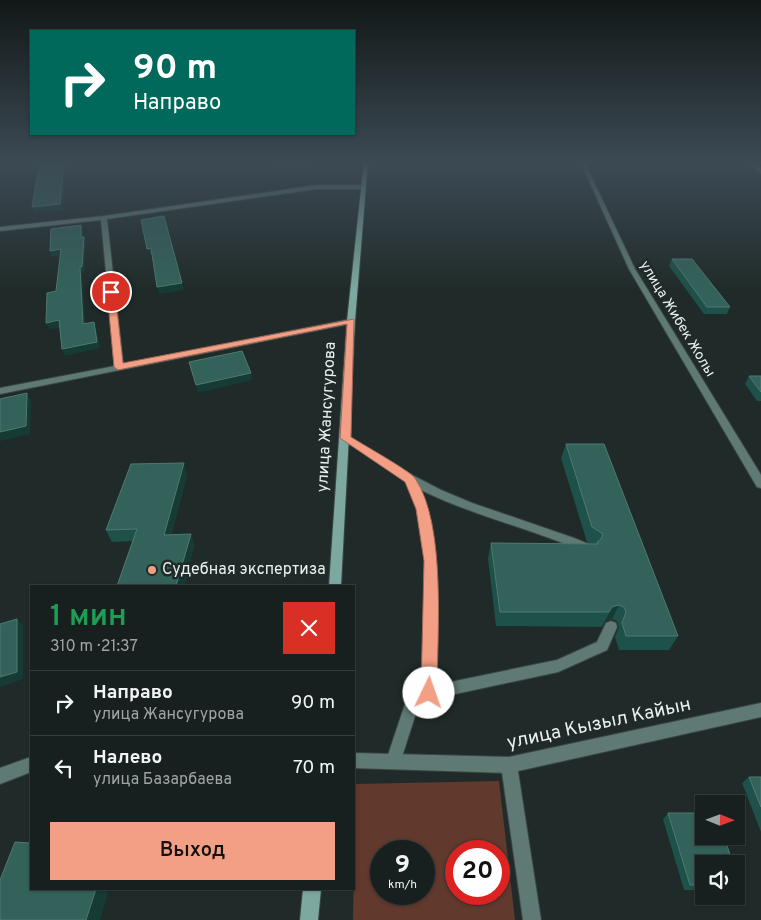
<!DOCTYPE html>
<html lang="ru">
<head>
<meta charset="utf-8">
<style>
	body { margin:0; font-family:Overpass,sans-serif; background:#212828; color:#f1f3f6; height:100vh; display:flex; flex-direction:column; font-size:19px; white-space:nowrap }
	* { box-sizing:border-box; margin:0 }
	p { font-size:16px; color:#9fa3a4 }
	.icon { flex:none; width:28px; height:28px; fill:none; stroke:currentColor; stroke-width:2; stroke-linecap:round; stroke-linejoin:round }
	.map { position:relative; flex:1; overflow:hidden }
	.sheet { position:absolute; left:30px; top:585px; width:325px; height:305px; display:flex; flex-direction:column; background:#18201f; border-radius:0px; box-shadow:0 1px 4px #0004,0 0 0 1px #363e3d }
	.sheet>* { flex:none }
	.top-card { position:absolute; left:30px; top:30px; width:325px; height:105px; border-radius:0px; box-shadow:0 1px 4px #0004,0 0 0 1px #363e3d; background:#00695c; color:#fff; overflow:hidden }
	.needle { width:32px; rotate:91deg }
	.fabs { position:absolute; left:695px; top:795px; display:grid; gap:10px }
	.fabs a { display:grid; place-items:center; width:50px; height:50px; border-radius:0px; background:#18201f; box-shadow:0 1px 4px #0004,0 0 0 1px #363e3d; font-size:25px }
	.speed { position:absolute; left:370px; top:840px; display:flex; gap:10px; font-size:25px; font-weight:700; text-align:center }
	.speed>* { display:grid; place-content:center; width:65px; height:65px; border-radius:50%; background:#18201f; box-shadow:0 1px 4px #0004,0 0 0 1px #363e3d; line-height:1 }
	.speed small { font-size:12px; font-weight:400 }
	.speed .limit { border:8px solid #d22; background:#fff; color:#111 }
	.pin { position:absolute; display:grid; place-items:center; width:42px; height:42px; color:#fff; margin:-21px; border:2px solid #fff; border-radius:50%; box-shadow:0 1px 5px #0007 }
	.me { position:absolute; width:55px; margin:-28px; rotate:3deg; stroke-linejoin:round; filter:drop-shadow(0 0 4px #0008) }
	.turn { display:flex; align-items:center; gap:18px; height:105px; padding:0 20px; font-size:22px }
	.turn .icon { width:65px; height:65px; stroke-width:2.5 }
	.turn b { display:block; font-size:35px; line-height:42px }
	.round { display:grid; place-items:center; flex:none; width:52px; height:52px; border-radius:0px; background:#212828 }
	.overview { display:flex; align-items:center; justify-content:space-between; height:85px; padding:0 20px }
	h1 { font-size:30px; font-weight:600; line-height:38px; color:#1e9e55 }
	.primary-button { display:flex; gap:10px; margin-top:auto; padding:10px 20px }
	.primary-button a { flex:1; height:58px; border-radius:0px; background:#f39f85; color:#111; font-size:20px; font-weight:600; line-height:58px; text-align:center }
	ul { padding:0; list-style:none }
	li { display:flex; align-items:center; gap:15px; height:65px; padding:0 20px; border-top:1px solid #363e3d }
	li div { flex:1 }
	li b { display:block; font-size:19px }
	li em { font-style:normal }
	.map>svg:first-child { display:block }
	.green { fill:#61392d; fill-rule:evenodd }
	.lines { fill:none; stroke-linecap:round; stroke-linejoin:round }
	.service-casing { stroke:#3c4745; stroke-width:2 }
	.minor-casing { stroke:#3c4745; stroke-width:2 }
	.secondary-casing { stroke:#3c4745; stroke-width:2 }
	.service { fill:#5f7a74; fill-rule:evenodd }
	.minor { fill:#5f7a74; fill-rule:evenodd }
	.secondary { fill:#7da89f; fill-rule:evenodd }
	.wall { fill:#1d5149 }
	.shaded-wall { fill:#153b34 }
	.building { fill:#33625a; stroke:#507972 }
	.route { fill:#f39f85; stroke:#9e6756 }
	.poi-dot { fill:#f39f85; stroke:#202b29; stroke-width:2 }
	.labels { text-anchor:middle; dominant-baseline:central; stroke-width:5; stroke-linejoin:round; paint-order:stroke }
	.far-street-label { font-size:14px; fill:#e9f1ef; stroke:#202b29 }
	.street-label { font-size:16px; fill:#e9f1ef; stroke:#202b29 }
	.poi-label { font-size:16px; fill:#e9f1ef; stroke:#202b29; text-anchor:start }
	.near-street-label { font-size:19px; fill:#e9f1ef; stroke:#202b29 }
</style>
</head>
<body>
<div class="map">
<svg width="761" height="920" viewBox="0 0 761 920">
	<rect width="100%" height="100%" fill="#202b29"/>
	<path class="green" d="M499,781L515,920H353L355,784ZM381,851H424V894H381ZM456,851H499V894H456Z"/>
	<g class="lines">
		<defs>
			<g id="service">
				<path d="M346,435L414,476L441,490L472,503L574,538L591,545L593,548L591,551L587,553L583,551C529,528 471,515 419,489C444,550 436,619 436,685L557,660L597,642L606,623L611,621L616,623L617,627L607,650L558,672L432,699L417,710L399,766L394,769L389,766L386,761L406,701L422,690L425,561L417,509L406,481L343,440L341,438L343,436Z"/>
				<path d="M509,757L514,760L517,765L541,920H523L501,765L504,760Z"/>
			</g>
			<g id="minor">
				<path d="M580,161H584L635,269L761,475V488L757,487L629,269Z"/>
				<path d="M746,161H751L761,169V174Z"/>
				<path d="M317,185H363L366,187L363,189H317L107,219L123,364L351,319L355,321L354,323L0,394V388L115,366L101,220L0,231V227L104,216Z"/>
				<path d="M761,703V717L509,773L354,768V753L509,757Z"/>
				<path d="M31,757V772L0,784V768Z"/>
			</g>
			<g id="secondary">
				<path d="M364,161H368L355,321L341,586H329L347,321Z"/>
				<path d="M303,889H321L318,920H300Z"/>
			</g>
		</defs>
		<use href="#service" class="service-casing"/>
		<use href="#minor" class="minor-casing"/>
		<use href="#secondary" class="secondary-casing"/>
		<use href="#service" class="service"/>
		<use href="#minor" class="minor"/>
		<use href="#secondary" class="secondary"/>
	</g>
	<g class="wall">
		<path d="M275,161H311L313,167L281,171Z"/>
		<path d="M672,259L730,307L727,314H704L669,266Z"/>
		<path d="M749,376H761V401H757L745,384Z"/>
		<path d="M566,444L678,636L669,650H619L615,637L619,627L617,621L612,619L605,621L602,627L496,626L488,558L491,543L590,544L587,542L561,458Z"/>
		<path d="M187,475L171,535L191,534L194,546L184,586H117L133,541L112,542L106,530Z"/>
		<path d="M749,777H761V832L742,783Z"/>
		<path d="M668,813L704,864V890H684L663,819Z"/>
	</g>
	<g class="shaded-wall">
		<path d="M313,163V167L281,171L280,167Z"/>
		<path d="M64,165L66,171L63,210L34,213L32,207Z"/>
		<path d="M81,225L83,231V244L81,237Z"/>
		<path d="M84,237L86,243L84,273H82L86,331L83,324L80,267Z"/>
		<path d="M151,248L152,254L149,255L147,249Z"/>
		<path d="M61,249L63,255L52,257L50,251Z"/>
		<path d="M182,283L184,290L159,294L157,287Z"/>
		<path d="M59,320L62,327L49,329L46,323Z"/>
		<path d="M94,322L96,328L100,348L65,356L62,349Z"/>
		<path d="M251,373L252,380L198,393L196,385Z"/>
		<path d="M27,393L31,401L30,434L0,441V432Z"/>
		<path d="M184,463L187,475L168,546L164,535Z"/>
		<path d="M191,534L194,546L184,586H176Z"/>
		<path d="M619,605L612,619L605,621L602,627L612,607Z"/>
		<path d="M17,619L23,626V679L0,687V677Z"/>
		<path d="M96,889H109L100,920H86Z"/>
	</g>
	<g class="building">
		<path d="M277,161H311L313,163L280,167Z"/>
		<path d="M39,165H64L60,204L32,207Z"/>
		<path d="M164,216L182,283L157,287L151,248L147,249L141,220Z"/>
		<path d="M81,225V237H84L82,267H80L83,324L94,322L97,342L62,349L59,320L46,323L47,293L56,291L61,249L50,251L51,229Z"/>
		<path d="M672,259H692L730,307H707Z"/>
		<path d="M242,351L251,373L196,385L189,362Z"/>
		<path d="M749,376H761V392Z"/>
		<path d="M27,393L26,426L0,432V399Z"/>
		<path d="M566,444H604L678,636H626L622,623L626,612L624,607L619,605L612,607L609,612H500L491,543L598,544L597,542L601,539L603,534L592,527Z"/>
		<path d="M184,463L164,535L191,534L176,586H117L137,529L106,530L131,464Z"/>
		<path d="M17,619V672L0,677V624Z"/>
		<path d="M749,777H761V807Z"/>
		<path d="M668,813H704V836H724L733,864H704V885H690Z"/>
		<path d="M15,842L31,843V889H96L86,920H0V880Z"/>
		<path d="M736,872L741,885H736Z"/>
	</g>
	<linearGradient id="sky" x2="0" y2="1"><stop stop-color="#121817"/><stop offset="0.56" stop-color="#3c4a54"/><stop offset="1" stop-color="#3c4a54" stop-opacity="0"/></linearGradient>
	<rect width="761" height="290" fill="url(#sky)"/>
	<path class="route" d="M111,290L115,292L123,363L354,319L351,437C362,444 410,471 415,478C447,526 437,636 437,693L435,698L429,700L423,698L421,693L424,561L416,509L405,482L340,438L347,324L118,370L114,367L107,292Z"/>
	<circle class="poi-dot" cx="152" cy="570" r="5"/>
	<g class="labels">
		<g class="far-street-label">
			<text transform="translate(677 319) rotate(59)">улица Жибек Жолы</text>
		</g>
		<g class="street-label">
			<text transform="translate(327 417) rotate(-87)">улица Жансугурова</text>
		</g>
		<g class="poi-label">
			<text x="162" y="570">Судебная экспертиза</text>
		</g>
		<g class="near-street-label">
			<text transform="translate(599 724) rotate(-12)">улица Кызыл Кайын</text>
		</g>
	</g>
</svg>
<div class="fabs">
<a><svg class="needle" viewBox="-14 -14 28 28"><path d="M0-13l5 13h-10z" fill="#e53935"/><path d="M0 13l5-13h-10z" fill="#9fa3a4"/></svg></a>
<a><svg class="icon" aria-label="sound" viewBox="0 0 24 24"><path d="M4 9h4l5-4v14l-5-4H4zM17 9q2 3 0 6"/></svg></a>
</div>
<div class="speed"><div>9<small>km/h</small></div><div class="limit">20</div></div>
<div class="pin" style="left:111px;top:292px;background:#d93025"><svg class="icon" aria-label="arrive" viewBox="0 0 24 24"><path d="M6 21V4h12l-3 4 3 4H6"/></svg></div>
<svg class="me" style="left:429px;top:693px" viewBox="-20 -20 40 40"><circle r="19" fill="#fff"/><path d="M0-13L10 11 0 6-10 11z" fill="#f39f85"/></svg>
<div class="top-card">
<div class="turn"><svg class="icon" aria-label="right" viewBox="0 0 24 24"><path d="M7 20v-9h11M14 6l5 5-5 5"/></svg><div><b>90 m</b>Направо</div></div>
</div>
<section class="sheet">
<div class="overview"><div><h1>1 мин</h1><p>310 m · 21:37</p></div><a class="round" style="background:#d93025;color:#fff"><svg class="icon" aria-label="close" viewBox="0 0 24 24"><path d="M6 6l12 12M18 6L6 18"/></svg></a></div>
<ul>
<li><svg class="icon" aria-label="right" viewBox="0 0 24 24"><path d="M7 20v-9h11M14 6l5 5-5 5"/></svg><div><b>Направо</b><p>улица Жансугурова</p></div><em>90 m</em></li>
<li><svg class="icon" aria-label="left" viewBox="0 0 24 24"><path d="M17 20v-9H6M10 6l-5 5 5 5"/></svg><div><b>Налево</b><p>улица Базарбаева</p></div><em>70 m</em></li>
</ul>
<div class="primary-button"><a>Выход</a></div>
</section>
</div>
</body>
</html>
